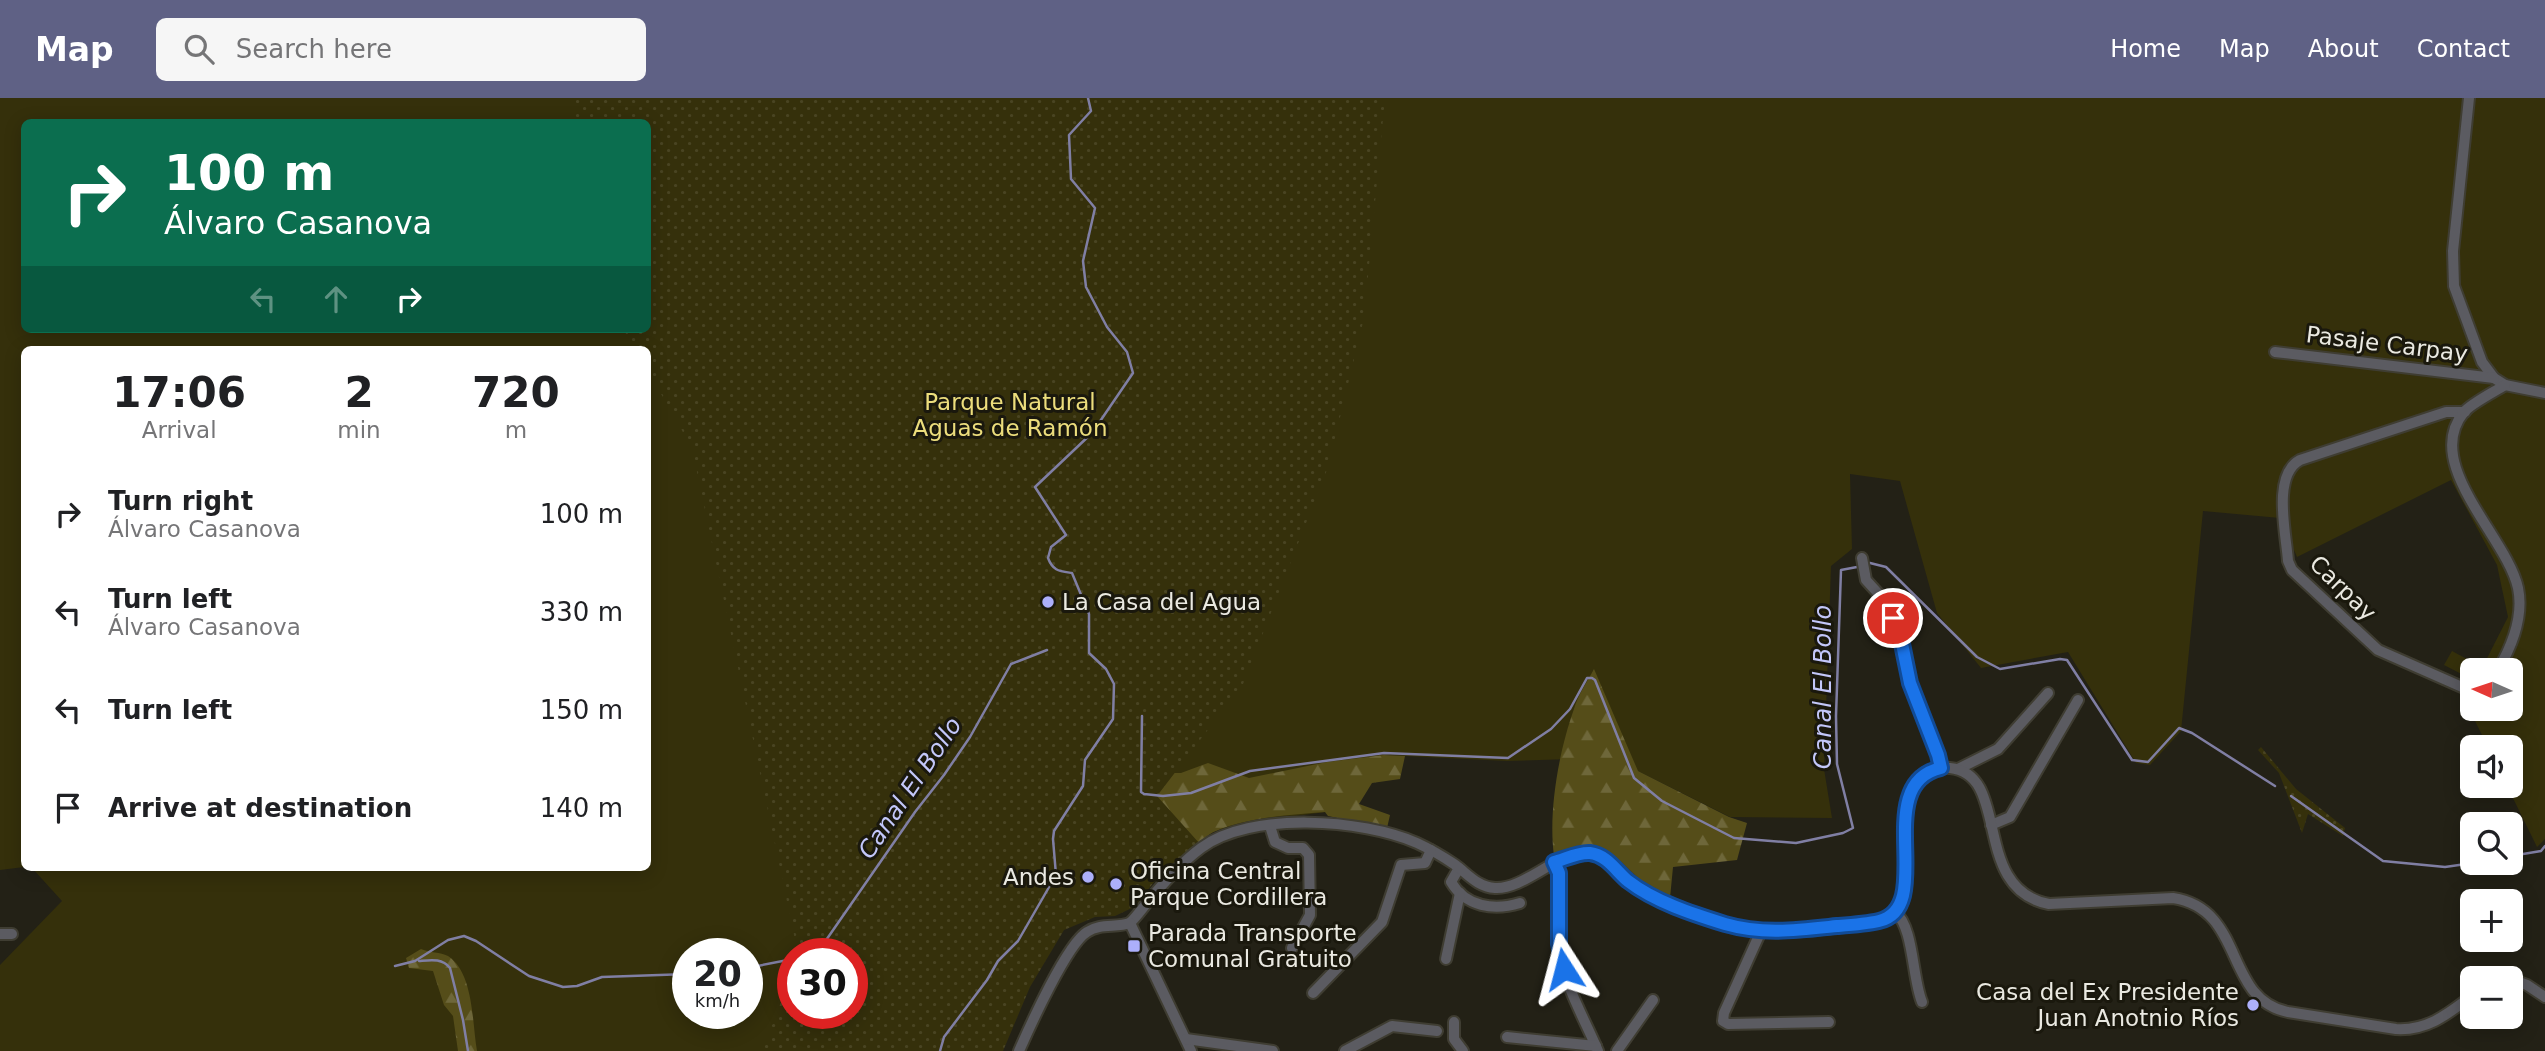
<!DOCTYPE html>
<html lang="en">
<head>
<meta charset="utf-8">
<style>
	body { margin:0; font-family:"DejaVu Sans",sans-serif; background:#f6f6f6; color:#202124; height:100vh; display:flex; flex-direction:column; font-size:26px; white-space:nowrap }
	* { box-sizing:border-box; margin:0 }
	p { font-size:23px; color:#757577 }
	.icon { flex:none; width:38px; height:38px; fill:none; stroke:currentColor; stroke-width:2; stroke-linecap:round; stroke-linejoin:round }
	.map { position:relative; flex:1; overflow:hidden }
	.details { position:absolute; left:21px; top:248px; width:630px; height:525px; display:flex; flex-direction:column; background:#fff; border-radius:10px; box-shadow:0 4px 18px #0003 }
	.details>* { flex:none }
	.banner { position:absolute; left:21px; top:21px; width:630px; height:214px; border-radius:10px; box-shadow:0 4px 18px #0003; background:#0b6e4f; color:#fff; overflow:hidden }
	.needle { width:46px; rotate:273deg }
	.buttons { position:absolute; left:2460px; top:560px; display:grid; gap:14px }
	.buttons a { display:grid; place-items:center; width:63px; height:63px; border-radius:10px; background:#fff; box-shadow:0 4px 18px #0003; font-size:35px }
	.speed { position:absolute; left:672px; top:840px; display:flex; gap:14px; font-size:35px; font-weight:700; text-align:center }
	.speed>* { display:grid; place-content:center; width:91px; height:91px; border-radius:50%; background:#fff; box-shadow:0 4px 18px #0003; line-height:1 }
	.speed small { font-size:18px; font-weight:400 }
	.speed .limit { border:10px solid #d22; background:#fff; color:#111 }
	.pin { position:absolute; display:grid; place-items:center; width:60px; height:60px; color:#fff; margin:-30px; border:4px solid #fff; border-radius:50%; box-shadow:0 2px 7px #0007 }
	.me { position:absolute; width:77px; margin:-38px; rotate:351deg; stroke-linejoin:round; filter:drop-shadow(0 0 5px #0008) }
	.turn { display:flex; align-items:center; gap:24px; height:147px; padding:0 28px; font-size:32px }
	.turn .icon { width:91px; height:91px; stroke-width:2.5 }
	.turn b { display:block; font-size:49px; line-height:60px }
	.lanes { display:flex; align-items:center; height:66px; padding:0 28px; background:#0003; justify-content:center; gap:35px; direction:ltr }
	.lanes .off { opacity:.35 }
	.eta { display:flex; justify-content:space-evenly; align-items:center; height:119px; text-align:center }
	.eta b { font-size:42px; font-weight:700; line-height:49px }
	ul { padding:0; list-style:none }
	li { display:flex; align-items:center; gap:21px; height:98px; padding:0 28px }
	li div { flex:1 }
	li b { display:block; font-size:26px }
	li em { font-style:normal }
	header { display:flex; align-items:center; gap:42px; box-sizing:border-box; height:98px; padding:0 35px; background:#5f6185; color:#fff }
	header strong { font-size:33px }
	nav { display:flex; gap:38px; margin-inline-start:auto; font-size:24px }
	.search { width:490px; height:63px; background:#f6f6f6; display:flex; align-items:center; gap:18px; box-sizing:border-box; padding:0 24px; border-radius:10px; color:#757577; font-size:26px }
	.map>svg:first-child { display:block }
	.grass { fill:#35300b; fill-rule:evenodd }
	.forest { fill:url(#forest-firs) }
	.park { fill:url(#park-dots) }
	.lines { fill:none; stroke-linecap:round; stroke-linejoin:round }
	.stream { stroke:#807fa4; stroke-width:2.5 }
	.minor-casing { stroke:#3f3d32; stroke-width:14 }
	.minor { stroke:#5b5b61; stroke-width:10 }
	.route-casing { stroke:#114b97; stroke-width:18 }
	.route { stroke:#1a73e8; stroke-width:12 }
	.poi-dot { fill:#acaffb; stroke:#1a180d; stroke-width:2.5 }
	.labels { text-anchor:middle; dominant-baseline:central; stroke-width:6; stroke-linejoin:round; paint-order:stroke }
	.street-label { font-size:23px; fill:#eae9e1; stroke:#1a180d }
	.park-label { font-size:23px; fill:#ecdd7c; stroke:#1a180d }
	.poi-label { font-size:23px; fill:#eae9e1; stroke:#1a180d; text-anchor:start }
	.water-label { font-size:24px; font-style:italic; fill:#c3c7fa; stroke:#1a180d }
</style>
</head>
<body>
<header>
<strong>Map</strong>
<div class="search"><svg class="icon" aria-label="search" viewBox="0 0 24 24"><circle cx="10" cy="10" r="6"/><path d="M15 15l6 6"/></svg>Search here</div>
<nav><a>Home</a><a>Map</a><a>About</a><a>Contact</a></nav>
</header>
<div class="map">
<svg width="2545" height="953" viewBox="0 0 2545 953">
	<defs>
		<pattern id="forest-firs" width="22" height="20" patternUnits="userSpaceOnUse" patternTransform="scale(1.75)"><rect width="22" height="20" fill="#554d19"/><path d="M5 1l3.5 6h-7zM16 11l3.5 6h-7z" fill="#6e673a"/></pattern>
		<pattern id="park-dots" width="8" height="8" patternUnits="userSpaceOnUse" patternTransform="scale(1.75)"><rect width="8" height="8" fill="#35300b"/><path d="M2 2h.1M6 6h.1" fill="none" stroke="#494422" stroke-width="1.8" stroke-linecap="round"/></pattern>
	</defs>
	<rect width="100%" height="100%" fill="#232116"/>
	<g class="grass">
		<path d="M0,0H2545V741L2537,749L2507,688H2511V649H2488L2465,603L2473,588V611H2511V572H2481L2508,519L2497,467L2451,382L2297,459L2280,420L2203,413L2181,633L2150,667L2136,665L2068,554L1981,570L1937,515L1900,383L1850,376L1852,451L1831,468L1824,671L1832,720L1730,719L1638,673L1572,661L1507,663L1384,657L1326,714L1248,724L1215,733L1167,732L926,953H0V867L62,803L32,770H648V252H24V769L0,772ZM24,24H648V231H24ZM688,856H747V915H688ZM793,856H852V915H793Z"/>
		<path d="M2452,553L2480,568L2478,572H2473V582L2444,567Z"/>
	</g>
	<g class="forest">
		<path d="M1594,571L1638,673L1729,719L1747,725L1737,762L1673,769L1670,800L1585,751L1554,758C1548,713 1559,653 1574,611C1578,597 1587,584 1594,571Z"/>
		<path d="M1384,657L1405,658L1400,681L1372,685L1359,706L1390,717L1387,730L1328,718L1325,714C1290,717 1249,719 1216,733C1208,736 1201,744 1194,749L1152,695L1166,675H1181L1208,665L1249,680L1327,664Z"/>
		<path d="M421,851C430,855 440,854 448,858C474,875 472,925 477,953H458L453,918L444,907L433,873L409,870L406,860Z"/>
	</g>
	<g class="park">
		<path d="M576,0H1385L1364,220L1328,369L1243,586L1157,698L1200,746L1170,774L1163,773L1134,809L1115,818L1095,819L1064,832L1030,889L1003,953H762L793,873V915H852V856H798L692,350L648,273V252H636L623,231H648V24H573Z"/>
		<path d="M2261,649L2296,691L2345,730L2343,738L2308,716L2302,735L2279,675L2258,652Z"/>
	</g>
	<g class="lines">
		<g class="stream">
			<path d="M1870,465L1886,469L1977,559L2000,571L2060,561L2067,562L2132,662L2148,664L2179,630L2192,635L2275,688"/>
			<path d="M1142,618L1141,694L1144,696L1163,698L1191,695L1250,673L1384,655L1508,660L1551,631L1570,611L1587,580H1592L1595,582L1634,680L1662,703L1734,740L1796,745L1843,735L1853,730L1837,666L1836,618L1841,472L1857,469"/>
			<path d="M2291,698L2383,763L2445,769L2473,765"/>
			<path d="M2511,758L2541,753L2545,748"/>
			<path d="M804,856L822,848L915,714L944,677L970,639L1011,566L1047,552"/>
			<path d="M419,863C431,862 442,860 450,870L463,922L468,953"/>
			<path d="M395,868L415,863L448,842L464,838L476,843L529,878L563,889L577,888L602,879L688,876"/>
			<path d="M747,870L793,861"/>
			<path d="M940,953L944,939L987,882L998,863L1018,843L1056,777L1053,741L1054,733L1083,688L1085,662L1113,621L1114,586L1106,571L1089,555V516L1072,475C1059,473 1053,473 1048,460L1051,449L1066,437L1035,389L1092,335L1133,275L1127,254L1107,229L1086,189L1083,163L1095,110L1071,81L1069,37L1091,13L1088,0"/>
		</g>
		<defs>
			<g id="minor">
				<path d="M2469,0L2453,153L2454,188L2482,264L2494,280L2505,287L2545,295"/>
				<path d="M2275,254L2494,280"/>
				<path d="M2465,314H2446L2300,362C2272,377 2286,435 2288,463L2292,472L2378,552L2462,589L2473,591"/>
				<path d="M1862,460L1866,482L1886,504L1900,536L1910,585L1938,657L1941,670"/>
				<path d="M2498,572C2512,548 2524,519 2518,490C2507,439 2421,366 2464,314C2472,305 2494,294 2505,287"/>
				<path d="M1958,671L1998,651L2048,595"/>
				<path d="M1991,727L2010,719L2078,602"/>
				<path d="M1270,728L1275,744L1288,750H1303L1309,757L1310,817L1292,850"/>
				<path d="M1554,764C1566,792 1556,827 1560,856C1566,890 1585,922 1598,953"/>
				<path d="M1459,770L1451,784C1466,809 1494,813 1520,805"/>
				<path d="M1895,814C1914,829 1912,880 1922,904"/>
				<path d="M1130,825C1137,818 1143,810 1149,802C1165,784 1181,765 1201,750C1251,713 1362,721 1417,745C1430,751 1442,758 1454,766C1467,775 1477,789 1495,790C1529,792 1565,742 1602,758C1615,764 1632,787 1648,796C1658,802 1671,806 1682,810C1716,823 1749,835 1787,834C1807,833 1880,827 1893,816C1900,811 1904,803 1905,795C1910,762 1888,663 1950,670C2012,676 1970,791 2049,806L2173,800C2246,811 2223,901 2288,914L2396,931C2428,933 2449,915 2473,897"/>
				<path d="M1130,825L1191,953"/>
				<path d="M1761,833L1724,915L1723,923L1728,926L1829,924"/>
				<path d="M0,836H12"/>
				<path d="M1446,861L1460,795"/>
				<path d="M2511,881L2527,887L2545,899"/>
				<path d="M1313,895L1382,824L1401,767L1425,765L1431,752"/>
				<path d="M1454,924V941L1463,953"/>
				<path d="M1507,939L1596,948"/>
				<path d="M1186,941L1273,953"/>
				<path d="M1019,953C1030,928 1067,846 1087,834C1100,825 1116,830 1130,825"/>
				<path d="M1345,953L1392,928L1437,933"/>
				<path d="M1617,953L1653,902"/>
			</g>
		</defs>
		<use href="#minor" class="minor-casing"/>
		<use href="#minor" class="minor"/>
	</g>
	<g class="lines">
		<defs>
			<path id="route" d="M1564,871L1559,846V775L1554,764C1565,761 1579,754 1590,755C1607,757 1616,773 1628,783C1655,804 1693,816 1725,826C1763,837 1799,832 1837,828C1851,827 1866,826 1879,823C1938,809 1869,686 1941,670L1938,657L1910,585L1900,536L1893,520"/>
		</defs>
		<use href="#route" class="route-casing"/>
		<use href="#route" class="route"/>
	</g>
	<g class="poi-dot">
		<circle cx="1048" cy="504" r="7"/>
		<circle cx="1088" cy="779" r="7"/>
		<circle cx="1116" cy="786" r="7"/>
		<rect x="1127" y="841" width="14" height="14" rx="3.5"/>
		<circle cx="2253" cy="907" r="7"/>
	</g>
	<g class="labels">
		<g class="street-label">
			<text transform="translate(2387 246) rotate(7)">Pasaje Carpay</text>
			<text transform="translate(2343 490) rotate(44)">Carpay</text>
		</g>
		<g class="park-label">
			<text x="1010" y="304">Parque Natural<tspan x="1010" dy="26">Aguas de Ramón</tspan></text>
		</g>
		<g class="poi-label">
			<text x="1062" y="504">La Casa del Agua</text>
			<text x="1130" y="773">Oficina Central<tspan x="1130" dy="26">Parque Cordillera</tspan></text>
			<text x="1074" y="779" text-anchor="end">Andes</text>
			<text x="1148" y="835">Parada Transporte<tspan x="1148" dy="26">Comunal Gratuito</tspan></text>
			<text x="2239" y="894" text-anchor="end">Casa del Ex Presidente<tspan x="2239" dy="26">Juan Anotnio Ríos</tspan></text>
		</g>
		<g class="water-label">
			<text transform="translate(1823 589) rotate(-90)">Canal El Bollo</text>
			<text transform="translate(910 690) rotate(-56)">Canal El Bollo</text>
		</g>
	</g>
</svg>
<div class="buttons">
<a><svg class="needle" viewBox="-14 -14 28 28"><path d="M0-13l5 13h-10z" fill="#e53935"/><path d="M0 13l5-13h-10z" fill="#757577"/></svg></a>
<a><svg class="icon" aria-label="sound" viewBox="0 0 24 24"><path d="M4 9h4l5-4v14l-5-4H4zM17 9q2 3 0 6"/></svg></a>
<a><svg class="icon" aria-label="search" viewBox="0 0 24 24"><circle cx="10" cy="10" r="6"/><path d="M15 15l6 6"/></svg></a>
<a>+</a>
<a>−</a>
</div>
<div class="speed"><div>20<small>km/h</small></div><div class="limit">30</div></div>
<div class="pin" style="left:1893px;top:520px;background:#d93025"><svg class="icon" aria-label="arrive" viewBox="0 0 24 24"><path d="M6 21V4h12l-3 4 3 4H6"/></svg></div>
<svg class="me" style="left:1564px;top:871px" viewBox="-20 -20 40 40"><path d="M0-17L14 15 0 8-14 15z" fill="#1a73e8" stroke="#fff" stroke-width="4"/></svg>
<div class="banner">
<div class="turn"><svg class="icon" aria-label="right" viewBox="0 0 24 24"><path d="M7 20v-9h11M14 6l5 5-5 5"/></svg><div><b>100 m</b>Álvaro Casanova</div></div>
<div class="lanes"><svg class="icon off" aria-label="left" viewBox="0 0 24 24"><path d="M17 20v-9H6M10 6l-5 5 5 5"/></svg><svg class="icon off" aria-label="ahead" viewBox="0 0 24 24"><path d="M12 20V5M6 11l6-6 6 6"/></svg><svg class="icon" aria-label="right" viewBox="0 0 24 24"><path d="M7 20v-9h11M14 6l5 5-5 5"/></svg></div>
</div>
<section class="details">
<div class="eta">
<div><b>17:06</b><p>Arrival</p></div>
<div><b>2</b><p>min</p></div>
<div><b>720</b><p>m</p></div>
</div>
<ul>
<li><svg class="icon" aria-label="right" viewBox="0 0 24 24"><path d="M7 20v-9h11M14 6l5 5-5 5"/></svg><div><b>Turn right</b><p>Álvaro Casanova</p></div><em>100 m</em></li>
<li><svg class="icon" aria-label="left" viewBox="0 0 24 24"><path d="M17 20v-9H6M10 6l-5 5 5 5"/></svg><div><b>Turn left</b><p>Álvaro Casanova</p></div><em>330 m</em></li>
<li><svg class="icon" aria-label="left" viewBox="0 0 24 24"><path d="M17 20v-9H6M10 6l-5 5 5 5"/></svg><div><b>Turn left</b></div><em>150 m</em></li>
<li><svg class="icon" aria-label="arrive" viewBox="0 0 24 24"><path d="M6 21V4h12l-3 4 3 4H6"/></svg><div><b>Arrive at destination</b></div><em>140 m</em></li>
</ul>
</section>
</div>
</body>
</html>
